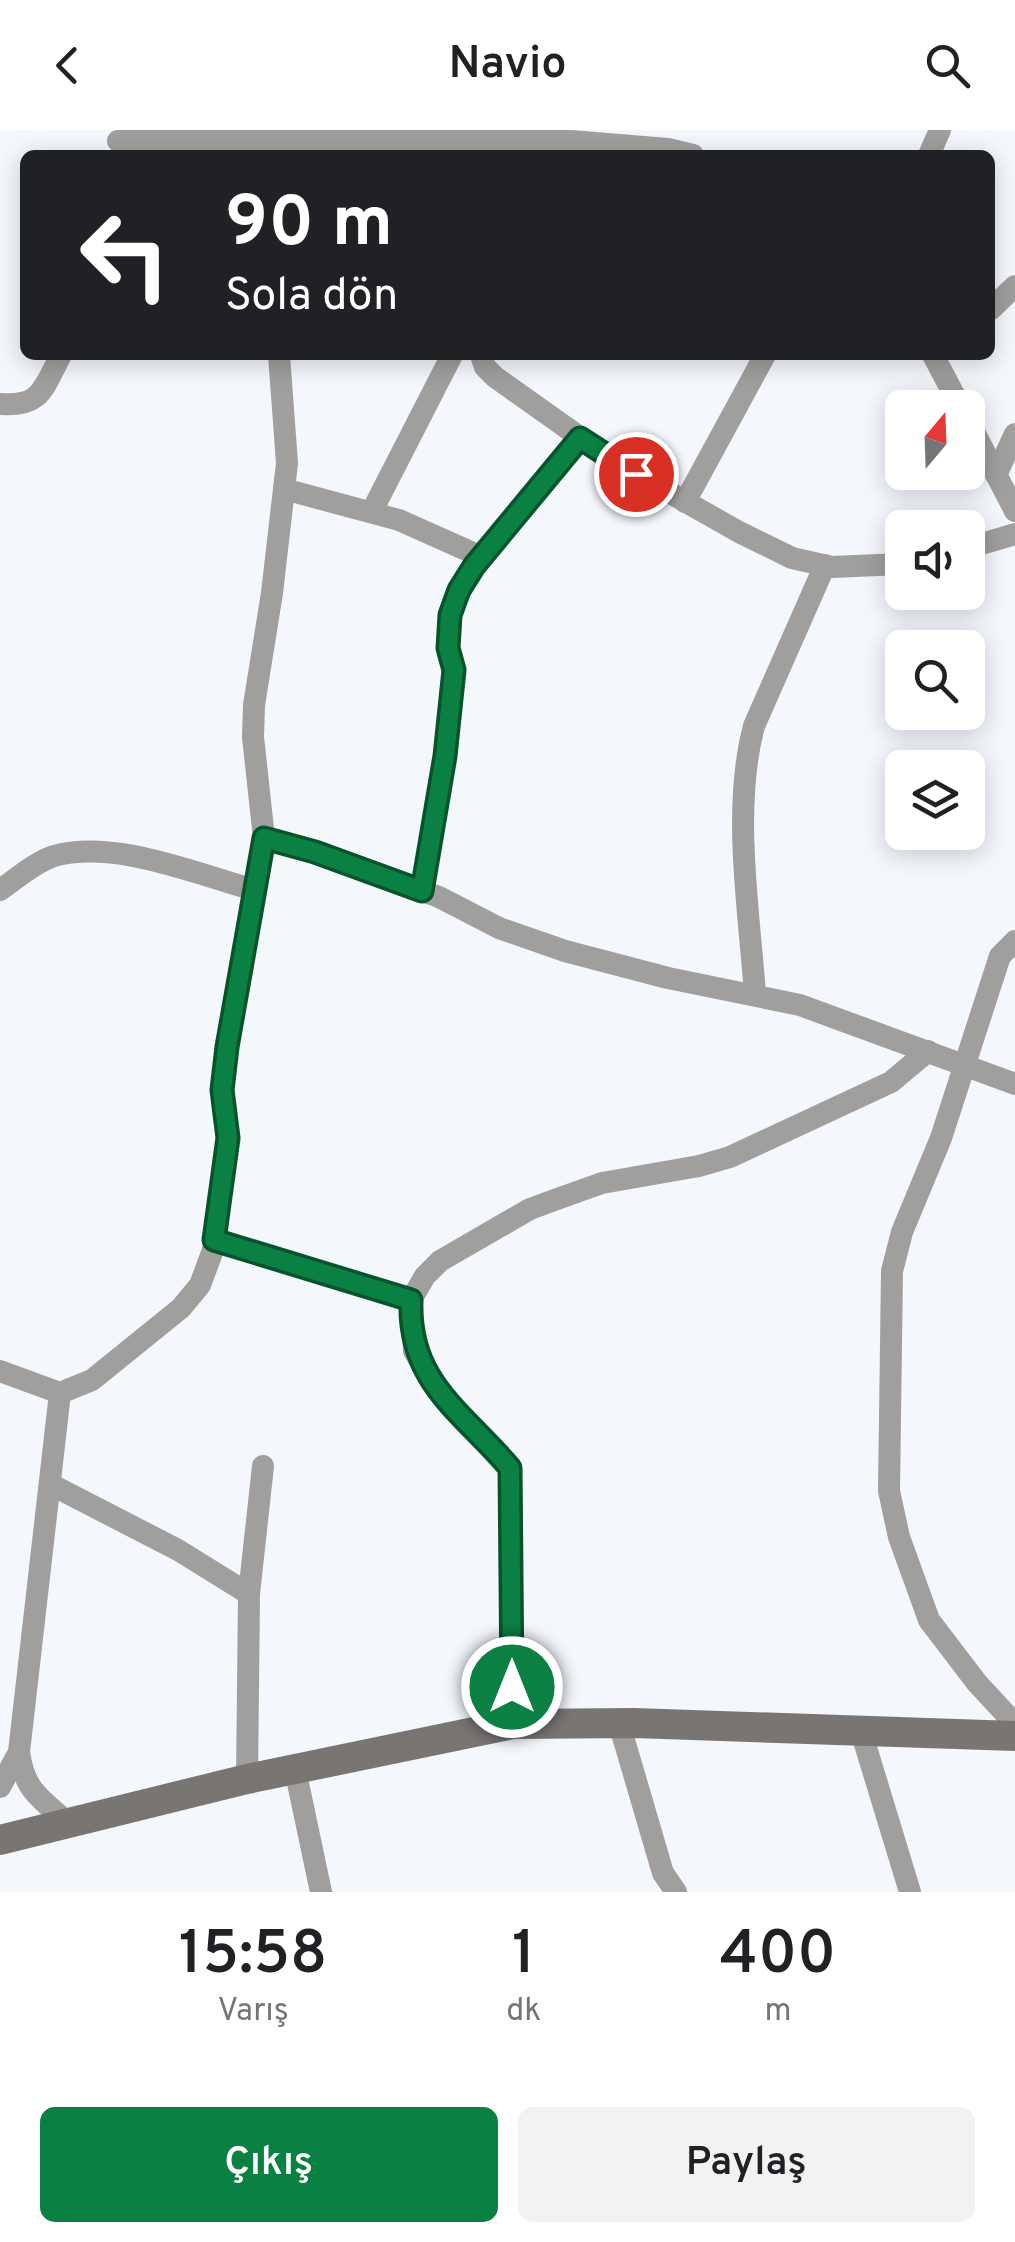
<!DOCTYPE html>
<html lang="tr">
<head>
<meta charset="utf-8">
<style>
	body { margin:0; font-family:Overpass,sans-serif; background:#f2f2f2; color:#202124; height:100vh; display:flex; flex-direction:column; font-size:38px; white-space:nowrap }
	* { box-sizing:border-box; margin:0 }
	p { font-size:32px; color:#757577 }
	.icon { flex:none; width:55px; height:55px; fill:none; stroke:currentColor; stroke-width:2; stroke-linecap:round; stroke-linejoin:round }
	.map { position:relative; height:1762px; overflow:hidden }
	.panel { display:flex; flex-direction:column; background:#fff; flex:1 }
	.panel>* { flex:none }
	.guide { position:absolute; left:20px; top:20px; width:975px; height:210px; border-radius:15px; box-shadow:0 5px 25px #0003; background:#202124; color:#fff; overflow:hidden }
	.needle { width:65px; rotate:19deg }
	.controls { position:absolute; left:885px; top:260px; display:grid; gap:20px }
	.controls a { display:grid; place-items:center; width:100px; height:100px; border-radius:15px; background:#fff; box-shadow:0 5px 25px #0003; font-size:50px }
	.pin { position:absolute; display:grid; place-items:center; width:85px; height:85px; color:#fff; margin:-42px; border:5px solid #fff; border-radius:50%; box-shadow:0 2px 10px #0007 }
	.me { position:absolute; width:110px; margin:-55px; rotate:0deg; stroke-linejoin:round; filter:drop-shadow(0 0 8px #0008) }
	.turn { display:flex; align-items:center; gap:35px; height:210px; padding:0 40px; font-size:45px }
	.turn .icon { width:130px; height:130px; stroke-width:2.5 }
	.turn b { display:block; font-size:70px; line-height:85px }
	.eta { display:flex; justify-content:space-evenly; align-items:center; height:170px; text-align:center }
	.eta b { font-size:60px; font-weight:600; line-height:70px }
	.primary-button { display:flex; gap:20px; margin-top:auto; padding:20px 40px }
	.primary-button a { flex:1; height:115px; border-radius:15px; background:#0b8043; color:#fff; font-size:40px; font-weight:600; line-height:115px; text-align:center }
	.primary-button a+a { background:#f2f2f2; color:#202124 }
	header { display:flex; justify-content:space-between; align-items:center; height:130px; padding:0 40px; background:#fff; font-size:45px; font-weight:600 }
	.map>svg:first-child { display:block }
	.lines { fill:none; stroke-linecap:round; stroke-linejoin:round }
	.street { stroke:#a19f9d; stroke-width:22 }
	.secondary { stroke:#787573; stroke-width:30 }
	.route-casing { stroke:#07532c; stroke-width:25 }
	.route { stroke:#0b8043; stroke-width:18 }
</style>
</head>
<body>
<header><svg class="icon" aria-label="back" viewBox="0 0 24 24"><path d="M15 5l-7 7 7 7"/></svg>Navio<svg class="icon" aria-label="search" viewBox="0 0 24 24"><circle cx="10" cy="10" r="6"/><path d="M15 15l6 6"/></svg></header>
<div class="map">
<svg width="1015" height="1762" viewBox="0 0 1015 1762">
	<rect width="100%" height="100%" fill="#f4f7fc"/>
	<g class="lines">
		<g class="street">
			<path d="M118,11L559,10L668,19L693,25"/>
			<path d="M929,25L940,0"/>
			<path d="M990,180L1015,156"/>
			<path d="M481,225L485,237L495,247L612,330L739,402L792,428L832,437L902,434"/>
			<path d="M933,225L961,278"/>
			<path d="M0,274C42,277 43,258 61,225"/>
			<path d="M968,290L1015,381"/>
			<path d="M996,345L1015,304"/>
			<path d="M284,359L399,390L482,427"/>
			<path d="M685,372L765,225"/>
			<path d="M372,381L452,225"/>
			<path d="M968,418L1015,404"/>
			<path d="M264,708L315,722L439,767L499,798L565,821L668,848L800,875L1015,954"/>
			<path d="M0,760C16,749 35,732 54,726C114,709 196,744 255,760"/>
			<path d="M422,761L445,626L454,541L448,518L450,485L459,460L475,436L580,308"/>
			<path d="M1015,811L1000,826L941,1008L902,1102L892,1141L889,1361L899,1407L929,1490L977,1553L1015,1594"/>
			<path d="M755,864C749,780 732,678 754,596L825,435"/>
			<path d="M215,1110L411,1170"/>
			<path d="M0,1241L60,1263L92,1250L181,1178L200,1155L213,1120L228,1008L222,960L227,917L264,708L253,607L254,575L272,463L287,333L279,225"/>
			<path d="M60,1263L19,1622C24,1660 40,1668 67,1692"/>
			<path d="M50,1354L178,1420L249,1464"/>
			<path d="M619,1593L663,1743L676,1762"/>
			<path d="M513,1594L511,1338L441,1265L414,1221L411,1170L425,1146L440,1131L530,1079L560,1068L602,1053L699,1036L730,1027L891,952L928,921"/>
			<path d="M861,1601L910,1762"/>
			<path d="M295,1639L321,1762"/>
			<path d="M247,1649L249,1464L263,1336"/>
			<path d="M0,1657L19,1622"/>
		</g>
		<path class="secondary" d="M0,1710L247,1649L513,1594L634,1593L1015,1606"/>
	</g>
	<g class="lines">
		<defs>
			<path id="route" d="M512,1557L510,1338C462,1281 408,1253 411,1170L214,1110L228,1008L222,960L227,917L264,708L315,722L422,761L445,626L454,540L448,518L450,485L459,460L474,436L580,308L636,344"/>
		</defs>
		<use href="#route" class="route-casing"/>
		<use href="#route" class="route"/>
	</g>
</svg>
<div class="controls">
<a><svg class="needle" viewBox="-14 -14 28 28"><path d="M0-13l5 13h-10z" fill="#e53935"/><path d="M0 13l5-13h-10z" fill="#757577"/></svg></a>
<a><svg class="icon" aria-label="sound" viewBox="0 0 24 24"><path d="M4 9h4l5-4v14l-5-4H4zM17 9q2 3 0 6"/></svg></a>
<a><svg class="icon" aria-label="search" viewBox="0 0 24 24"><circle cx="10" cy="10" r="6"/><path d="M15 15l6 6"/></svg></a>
<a><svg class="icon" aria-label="layers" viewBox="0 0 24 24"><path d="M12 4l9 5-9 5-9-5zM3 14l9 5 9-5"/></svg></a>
</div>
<div class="pin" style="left:636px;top:344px;background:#d93025"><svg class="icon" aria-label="arrive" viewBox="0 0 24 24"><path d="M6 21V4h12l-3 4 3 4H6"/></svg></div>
<svg class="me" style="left:512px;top:1557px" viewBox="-20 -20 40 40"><circle r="17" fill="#0b8043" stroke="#fff" stroke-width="3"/><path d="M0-11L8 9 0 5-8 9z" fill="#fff"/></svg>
<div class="guide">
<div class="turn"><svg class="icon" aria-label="left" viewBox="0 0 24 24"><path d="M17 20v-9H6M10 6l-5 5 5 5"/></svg><div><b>90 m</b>Sola dön</div></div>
</div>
</div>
<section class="panel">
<div class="eta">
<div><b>15:58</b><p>Varış</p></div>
<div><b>1</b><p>dk</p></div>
<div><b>400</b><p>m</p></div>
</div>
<div class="primary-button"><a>Çıkış</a><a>Paylaş</a></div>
</section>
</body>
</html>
